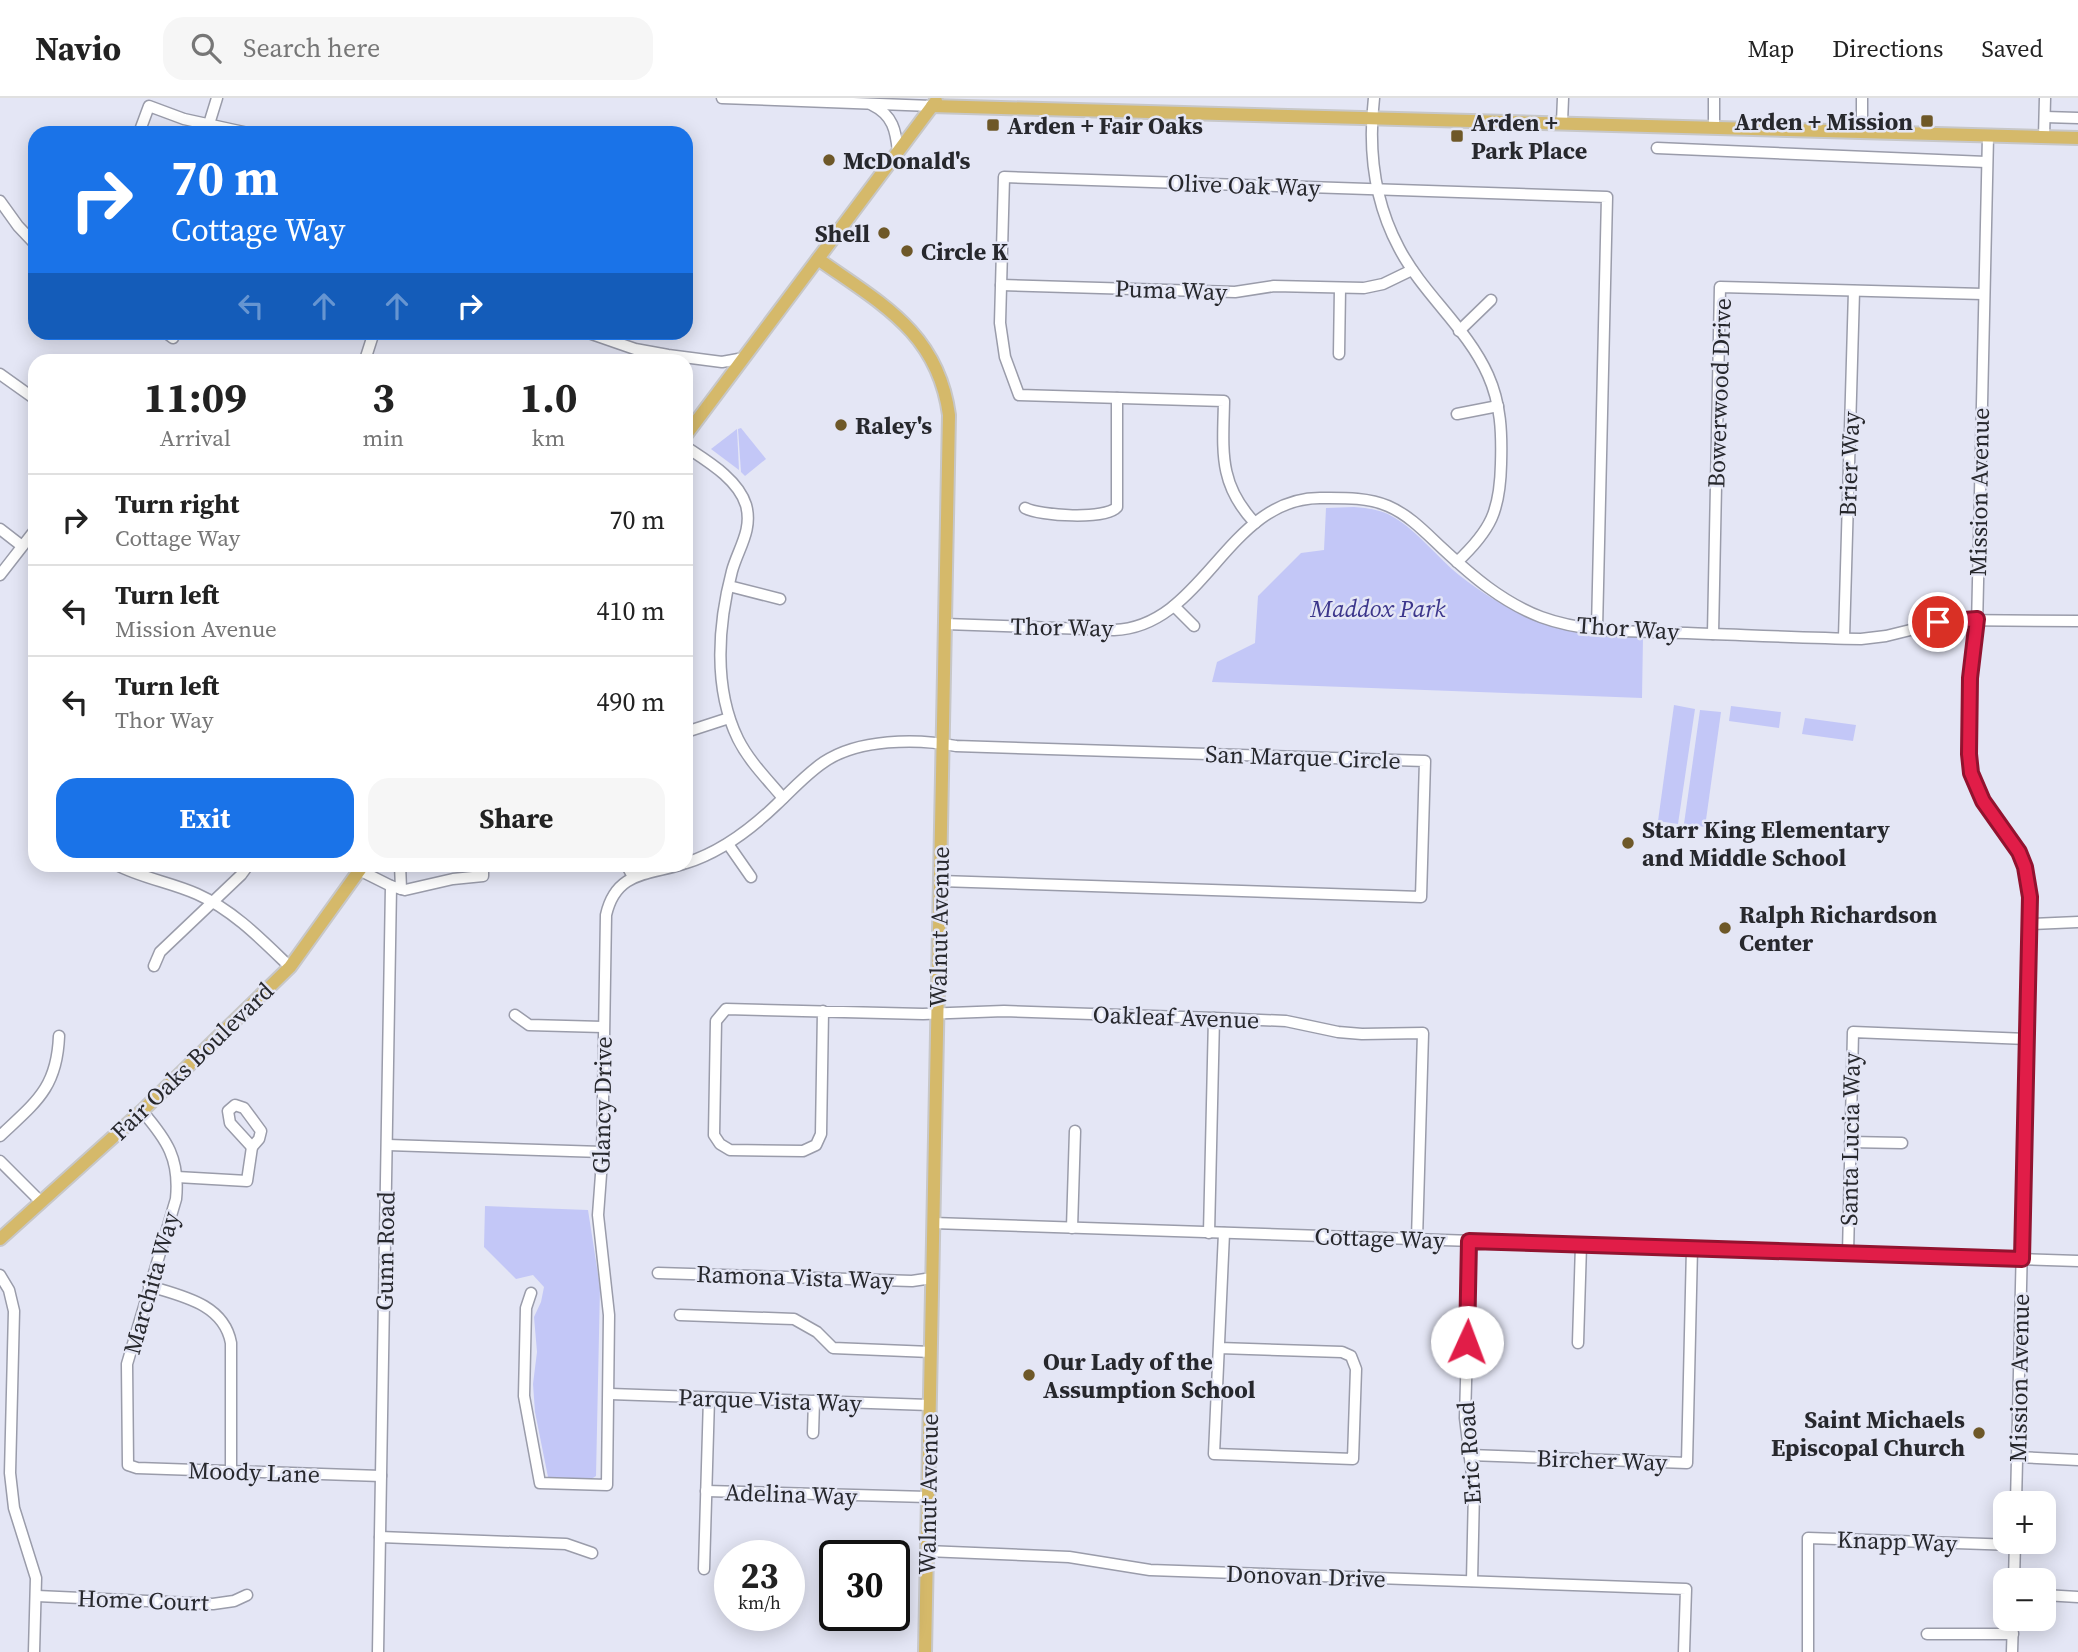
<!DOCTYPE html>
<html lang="en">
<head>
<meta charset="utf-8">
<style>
	body { margin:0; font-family:"Source Serif 4",serif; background:#f6f6f6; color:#222; height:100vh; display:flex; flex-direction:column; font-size:26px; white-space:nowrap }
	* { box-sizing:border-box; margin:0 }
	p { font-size:23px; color:#767676 }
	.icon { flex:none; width:38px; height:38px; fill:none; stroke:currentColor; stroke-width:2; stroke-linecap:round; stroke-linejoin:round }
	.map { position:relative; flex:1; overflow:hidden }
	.drawer { position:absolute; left:28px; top:256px; width:665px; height:518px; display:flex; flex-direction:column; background:#fff; border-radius:21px; box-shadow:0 4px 18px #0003 }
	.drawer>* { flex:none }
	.banner { position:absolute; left:28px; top:28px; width:665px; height:214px; border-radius:21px; box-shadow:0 4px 18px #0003; background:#1a73e8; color:#fff; overflow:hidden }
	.tools { position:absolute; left:1993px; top:1393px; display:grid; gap:14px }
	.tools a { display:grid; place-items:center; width:63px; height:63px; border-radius:14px; background:#fff; box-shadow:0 4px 18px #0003; font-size:35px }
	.speed { position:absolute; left:714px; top:1442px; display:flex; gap:14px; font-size:35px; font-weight:700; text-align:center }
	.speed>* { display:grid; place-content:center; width:91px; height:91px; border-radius:50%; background:#fff; box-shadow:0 4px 18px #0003; line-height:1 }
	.speed small { font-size:18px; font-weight:400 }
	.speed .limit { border:4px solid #111; border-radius:10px; background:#fff; color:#111 }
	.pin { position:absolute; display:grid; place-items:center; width:60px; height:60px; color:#fff; margin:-30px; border:4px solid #fff; border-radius:50%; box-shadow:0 2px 7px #0007 }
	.me { position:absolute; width:77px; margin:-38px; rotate:2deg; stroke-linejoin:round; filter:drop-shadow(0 0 5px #0008) }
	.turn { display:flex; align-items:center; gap:24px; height:147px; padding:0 28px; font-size:32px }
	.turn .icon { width:91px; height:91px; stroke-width:2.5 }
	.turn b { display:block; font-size:49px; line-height:60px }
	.lanes { display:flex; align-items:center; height:66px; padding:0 28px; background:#0003; justify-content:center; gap:35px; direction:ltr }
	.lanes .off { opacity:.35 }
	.eta { display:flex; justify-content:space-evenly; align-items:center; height:119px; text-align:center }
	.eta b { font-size:42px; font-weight:700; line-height:49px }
	.action { display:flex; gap:14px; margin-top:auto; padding:14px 28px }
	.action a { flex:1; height:80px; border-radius:21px; background:#1a73e8; color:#fff; font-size:28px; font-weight:700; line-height:80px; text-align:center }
	.action a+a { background:#f6f6f6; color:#222 }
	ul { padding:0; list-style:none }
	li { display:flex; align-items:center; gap:21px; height:91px; padding:0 28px; border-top:2px solid #e0e0e0 }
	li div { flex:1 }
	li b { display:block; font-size:26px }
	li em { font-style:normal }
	header { display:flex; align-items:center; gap:42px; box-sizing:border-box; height:98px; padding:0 35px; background:#fff; border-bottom:2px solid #e0e0e0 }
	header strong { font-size:33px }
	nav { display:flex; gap:38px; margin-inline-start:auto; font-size:24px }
	.search { width:490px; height:63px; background:#f6f6f6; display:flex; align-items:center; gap:18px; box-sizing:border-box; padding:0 24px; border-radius:21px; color:#767676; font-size:26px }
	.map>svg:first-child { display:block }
	.green { fill:#c3c7f7 }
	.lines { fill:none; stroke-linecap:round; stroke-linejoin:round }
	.minor-casing { stroke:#9a9caa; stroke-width:13 }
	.major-casing { stroke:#c7c7c8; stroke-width:16 }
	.minor { stroke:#fff; stroke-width:10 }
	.major { stroke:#d5b96a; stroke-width:12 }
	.route-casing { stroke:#92132f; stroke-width:18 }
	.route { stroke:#e11d48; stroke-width:12 }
	.poi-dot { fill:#6e5828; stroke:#e4e6f5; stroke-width:2.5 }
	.labels { text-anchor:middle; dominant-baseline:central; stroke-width:5; stroke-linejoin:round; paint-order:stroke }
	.poi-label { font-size:24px; font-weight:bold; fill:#27282d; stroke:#e4e6f5; text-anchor:start }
	.street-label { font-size:24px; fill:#27282d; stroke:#e4e6f5 }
	.park-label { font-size:24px; font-style:italic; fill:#3c368b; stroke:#e4e6f5 }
</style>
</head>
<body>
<header>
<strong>Navio</strong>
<div class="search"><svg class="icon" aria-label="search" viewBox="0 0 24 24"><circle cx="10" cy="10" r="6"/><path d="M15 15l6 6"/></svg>Search here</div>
<nav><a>Map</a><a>Directions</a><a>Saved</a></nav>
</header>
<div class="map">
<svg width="2078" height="1554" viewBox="0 0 2078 1554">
	<rect width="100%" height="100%" fill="#e4e6f5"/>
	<g class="green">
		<path d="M741,330L766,361L745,378L741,374L738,331Z"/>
		<path d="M737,331L739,372L711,351Z"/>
		<path d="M1354,409C1368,410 1383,412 1395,420C1416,432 1439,461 1459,477C1517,523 1570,538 1643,539L1642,600L1212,584L1217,564L1255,545L1258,498L1301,455L1324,452L1326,410Z"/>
		<path d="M1674,607L1695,611L1678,726L1658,723Z"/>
		<path d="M1731,608L1781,614L1779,630L1729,623Z"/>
		<path d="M1700,612L1721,614L1705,729L1684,726Z"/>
		<path d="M1805,620L1856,627L1853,643L1802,636Z"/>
		<path d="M485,1108L588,1112L600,1189L596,1378C583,1387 562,1383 548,1379L535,1314L533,1286L537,1254L534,1219L541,1204L544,1189L533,1177L516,1181L484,1149Z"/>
	</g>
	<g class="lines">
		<defs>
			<g id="minor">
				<path d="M722,0L932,8"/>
				<path d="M1374,0C1368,52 1374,103 1399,150C1423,196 1467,230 1488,277C1501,306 1502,335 1501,366C1500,413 1491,432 1457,464"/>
				<path d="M872,7C893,17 896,33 898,54"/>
				<path d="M2045,19L2078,20"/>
				<path d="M1562,24L1563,0"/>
				<path d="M209,26L217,0"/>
				<path d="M1714,29V0"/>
				<path d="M1862,33V0"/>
				<path d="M139,35L149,8L184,21L248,35"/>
				<path d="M1988,38L1977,529L1970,580L1969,656L1971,675L1980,697L2019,754L2025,769L2030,799L2016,1405"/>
				<path d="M2044,39L2045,0"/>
				<path d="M1657,50L1986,64"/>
				<path d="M0,103L18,128L35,146"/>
				<path d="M1001,187L1235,194L1274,188L1364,190L1383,186L1412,172"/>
				<path d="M1459,233L1491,202"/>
				<path d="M165,234L173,240L175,234"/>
				<path d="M586,234L635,251L668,257L722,264L744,260"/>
				<path d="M1339,256L1340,190"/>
				<path d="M365,262L374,234"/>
				<path d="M0,276L35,301"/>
				<path d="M1457,316L1498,308"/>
				<path d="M686,349C707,363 738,381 746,407C753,432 738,451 732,473C718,526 713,590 738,641C749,663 767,681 783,700"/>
				<path d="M1025,410C1040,418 1106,422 1117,409V300"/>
				<path d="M1255,425C1218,386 1223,353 1224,303L1019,297L1005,259L1000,225L1004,79L1607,99L1597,531"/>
				<path d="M0,431L22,448"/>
				<path d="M0,477L35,432"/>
				<path d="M729,488L780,501"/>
				<path d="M1174,508L1194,528"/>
				<path d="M945,526L1114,532C1204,529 1227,400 1320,400C1342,400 1367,399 1388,408C1409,417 1425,434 1442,450C1472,478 1502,504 1541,519C1587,536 1638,533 1687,535C1745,537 1803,540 1861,541L1886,538L1951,522L2078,523"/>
				<path d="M1713,536L1720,189L1983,196"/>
				<path d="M1844,540L1854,193"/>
				<path d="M689,633L729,620"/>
				<path d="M728,746L751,779"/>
				<path d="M686,765C721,754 750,732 776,707C792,692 806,676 824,664C858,641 916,640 956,648L1425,663L1421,799L940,783"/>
				<path d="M115,766C141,780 170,784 197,796C233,812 262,842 290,869"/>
				<path d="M400,766L401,791"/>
				<path d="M626,766L633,779"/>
				<path d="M359,772L391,788L378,1554"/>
				<path d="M391,788L405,792L453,781L483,778V766"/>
				<path d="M2030,826L2078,824"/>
				<path d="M154,868L160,854L241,777L249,766"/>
				<path d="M823,913L821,1036L816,1047L803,1053L730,1052L720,1046L714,1037L716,923L726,911L923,916L1004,913L1214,920L1286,923L1338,934L1362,936L1423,935L1417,1141"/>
				<path d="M515,917L529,927L603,929"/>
				<path d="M235,1007L244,1010L261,1033L259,1041L252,1049L230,1025L228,1013Z"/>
				<path d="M142,1013C167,1042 180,1061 176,1101L127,1266L128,1367L137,1370L381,1378"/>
				<path d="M0,1038C36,1004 57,990 59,938"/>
				<path d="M1850,1044L1902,1045"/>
				<path d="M388,1047L602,1054"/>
				<path d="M0,1063L40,1103"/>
				<path d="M177,1079L247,1083L252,1049"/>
				<path d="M933,1125L2078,1163"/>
				<path d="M1072,1130L1075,1033"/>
				<path d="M1209,1135L1214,920"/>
				<path d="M1470,1143L1465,1320L1474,1393L1472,1483"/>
				<path d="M1848,1156L1853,934L2027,941"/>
				<path d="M658,1175L912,1183L932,1180"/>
				<path d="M0,1177L9,1192L14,1213L10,1375L14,1410L36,1480L34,1554"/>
				<path d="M149,1188C182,1198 224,1206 231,1245V1373"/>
				<path d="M531,1195L526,1210L524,1298L540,1385L607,1387L609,1217L598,1117L602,1063L606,817C616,773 648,777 683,766"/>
				<path d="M680,1217L794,1221L817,1234L833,1250L931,1254"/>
				<path d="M1578,1245L1581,1147"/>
				<path d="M1219,1250L1342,1254L1351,1258L1356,1271L1353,1361L1214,1356L1224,1135"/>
				<path d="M610,1296L929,1307"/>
				<path d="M813,1335L814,1303"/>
				<path d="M1469,1357L1687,1365L1692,1150"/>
				<path d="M2017,1359L2078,1362"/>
				<path d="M706,1393L928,1399"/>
				<path d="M380,1439L566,1446L592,1455"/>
				<path d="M926,1453L1069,1459L1150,1472L1686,1491L1684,1554"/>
				<path d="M704,1471L709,1300"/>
				<path d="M2014,1482L2015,1444"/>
				<path d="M2044,1497L2078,1499"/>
				<path d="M37,1498L213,1506L234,1503L247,1497"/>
				<path d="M1927,1536H2013"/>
				<path d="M1808,1554V1440L2015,1447"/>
				<path d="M2012,1554L2013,1521"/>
			</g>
			<g id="major">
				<path d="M932,8L2078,40"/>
				<path d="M818,161C880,205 938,234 949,317L925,1554"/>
				<path d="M686,337L936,3"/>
				<path d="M0,1141L142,1013L290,869L364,766"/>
			</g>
		</defs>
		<use href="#minor" class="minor-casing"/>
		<use href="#major" class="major-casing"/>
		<use href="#minor" class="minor"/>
		<use href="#major" class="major"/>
	</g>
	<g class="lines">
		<defs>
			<path id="route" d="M1467,1244L1469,1143L2022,1161L2030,799L2025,769L2019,754L1983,703L1971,675L1969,656L1970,580L1977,521L1938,524"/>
		</defs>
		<use href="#route" class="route-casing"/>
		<use href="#route" class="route"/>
	</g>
	<g class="poi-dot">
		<rect x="1920" y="16" width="14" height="14" rx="3.5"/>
		<rect x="986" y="20" width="14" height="14" rx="3.5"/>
		<rect x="1450" y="31" width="14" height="14" rx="3.5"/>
		<circle cx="829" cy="62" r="7"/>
		<circle cx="884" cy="135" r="7"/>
		<circle cx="907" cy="153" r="7"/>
		<circle cx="841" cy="327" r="7"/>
		<circle cx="1628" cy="745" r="7"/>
		<circle cx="1725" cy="830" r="7"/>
		<circle cx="1029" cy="1277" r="7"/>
		<circle cx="1979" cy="1335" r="7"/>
	</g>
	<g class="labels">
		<g class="poi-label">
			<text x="1913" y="23" text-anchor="end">Arden + Mission</text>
			<text x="1471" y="24">Arden +<tspan x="1471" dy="28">Park Place</tspan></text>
			<text x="1007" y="27">Arden + Fair Oaks</text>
			<text x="843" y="62">McDonald's</text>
			<text x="870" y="135" text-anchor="end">Shell</text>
			<text x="921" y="153">Circle K</text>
			<text x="855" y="327">Raley's</text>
			<text x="1642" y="731">Starr King Elementary<tspan x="1642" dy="28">and Middle School</tspan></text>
			<text x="1739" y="816">Ralph Richardson<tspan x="1739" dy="28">Center</tspan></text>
			<text x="1043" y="1263">Our Lady of the<tspan x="1043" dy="28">Assumption School</tspan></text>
			<text x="1965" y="1321" text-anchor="end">Saint Michaels<tspan x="1965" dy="28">Episcopal Church</tspan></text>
		</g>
		<g class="street-label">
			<text transform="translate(1244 87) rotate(2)">Olive Oak Way</text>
			<text transform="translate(1171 192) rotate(2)">Puma Way</text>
			<text transform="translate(1719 295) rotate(-88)">Bowerwood Drive</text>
			<text transform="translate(1849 366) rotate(-88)">Brier Way</text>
			<text transform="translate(1979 394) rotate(-89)">Mission Avenue</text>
			<text transform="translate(1062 529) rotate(1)">Thor Way</text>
			<text transform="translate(1628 530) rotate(4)">Thor Way</text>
			<text transform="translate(1303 659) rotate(2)">San Marque Circle</text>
			<text transform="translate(939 829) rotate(-89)">Walnut Avenue</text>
			<text transform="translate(1176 919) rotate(2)">Oakleaf Avenue</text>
			<text transform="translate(192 963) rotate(-44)">Fair Oaks Boulevard</text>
			<text transform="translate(602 1007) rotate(-89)">Glancy Drive</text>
			<text transform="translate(1850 1041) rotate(-89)">Santa Lucia Way</text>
			<text transform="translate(1380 1140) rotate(2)">Cottage Way</text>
			<text transform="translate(385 1153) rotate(-89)">Gunn Road</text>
			<text transform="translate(795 1179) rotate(2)">Ramona Vista Way</text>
			<text transform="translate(151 1185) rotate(-74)">Marchita Way</text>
			<text transform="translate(2019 1280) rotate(-89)">Mission Avenue</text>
			<text transform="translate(770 1302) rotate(2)">Parque Vista Way</text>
			<text transform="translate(1469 1355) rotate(-94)">Eric Road</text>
			<text transform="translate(1602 1362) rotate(2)">Bircher Way</text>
			<text transform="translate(254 1374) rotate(2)">Moody Lane</text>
			<text transform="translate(791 1396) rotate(2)">Adelina Way</text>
			<text transform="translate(928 1396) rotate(-89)">Walnut Avenue</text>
			<text transform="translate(1897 1443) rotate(2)">Knapp Way</text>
			<text transform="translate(1306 1478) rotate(2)">Donovan Drive</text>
			<text transform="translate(143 1502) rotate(2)">Home Court</text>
		</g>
		<g class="park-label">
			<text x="1378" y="510">Maddox Park</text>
		</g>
	</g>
</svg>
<div class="tools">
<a>+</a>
<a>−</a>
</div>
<div class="speed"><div>23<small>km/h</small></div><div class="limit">30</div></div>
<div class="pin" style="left:1938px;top:524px;background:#d93025"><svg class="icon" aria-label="arrive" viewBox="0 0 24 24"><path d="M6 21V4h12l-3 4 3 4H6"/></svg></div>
<svg class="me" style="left:1467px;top:1244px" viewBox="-20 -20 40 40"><circle r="19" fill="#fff"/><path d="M0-13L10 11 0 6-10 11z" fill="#e11d48"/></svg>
<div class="banner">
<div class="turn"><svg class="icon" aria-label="right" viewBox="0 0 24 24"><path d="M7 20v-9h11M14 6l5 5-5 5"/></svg><div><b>70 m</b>Cottage Way</div></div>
<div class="lanes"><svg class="icon off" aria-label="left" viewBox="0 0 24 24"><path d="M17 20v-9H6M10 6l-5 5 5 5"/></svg><svg class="icon off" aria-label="ahead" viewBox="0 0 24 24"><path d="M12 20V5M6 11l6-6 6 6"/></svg><svg class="icon off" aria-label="ahead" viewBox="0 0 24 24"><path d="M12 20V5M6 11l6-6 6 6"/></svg><svg class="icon" aria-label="right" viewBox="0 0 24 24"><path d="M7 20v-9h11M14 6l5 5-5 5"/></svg></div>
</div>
<section class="drawer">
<div class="eta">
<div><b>11:09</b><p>Arrival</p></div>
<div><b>3</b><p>min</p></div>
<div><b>1.0</b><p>km</p></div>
</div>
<ul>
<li><svg class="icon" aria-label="right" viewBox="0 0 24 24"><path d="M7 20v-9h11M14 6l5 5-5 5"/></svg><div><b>Turn right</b><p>Cottage Way</p></div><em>70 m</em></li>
<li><svg class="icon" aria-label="left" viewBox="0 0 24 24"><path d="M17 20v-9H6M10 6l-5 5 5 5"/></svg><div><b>Turn left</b><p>Mission Avenue</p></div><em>410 m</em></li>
<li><svg class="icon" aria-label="left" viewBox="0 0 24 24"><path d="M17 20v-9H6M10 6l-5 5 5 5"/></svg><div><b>Turn left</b><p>Thor Way</p></div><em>490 m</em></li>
</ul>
<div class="action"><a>Exit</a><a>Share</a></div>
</section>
</div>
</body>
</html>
